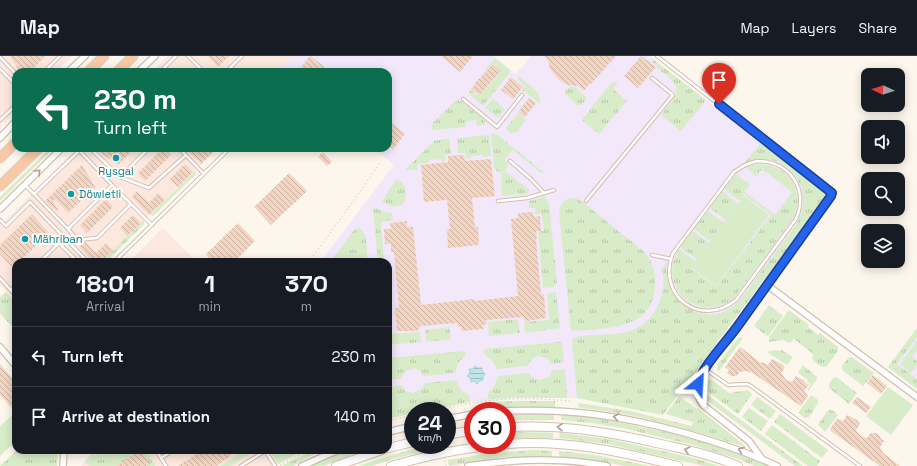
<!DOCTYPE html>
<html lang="en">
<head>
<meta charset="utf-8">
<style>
	body { margin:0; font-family:"Space Grotesk",sans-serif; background:#20242c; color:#f1f3f6; height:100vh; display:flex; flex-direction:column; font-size:15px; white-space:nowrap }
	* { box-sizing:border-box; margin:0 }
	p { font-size:13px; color:#9ea1a6 }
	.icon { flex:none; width:22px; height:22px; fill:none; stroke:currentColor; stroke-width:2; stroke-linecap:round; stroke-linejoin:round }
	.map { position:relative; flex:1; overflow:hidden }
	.drawer { position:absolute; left:12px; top:202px; width:380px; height:196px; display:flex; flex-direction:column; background:#171b24; border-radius:12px; box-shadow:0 2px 10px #0003 }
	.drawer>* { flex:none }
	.banner { position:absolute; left:12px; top:12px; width:380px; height:84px; border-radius:12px; box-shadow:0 2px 10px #0003; background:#0b6e4f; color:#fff; overflow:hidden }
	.needle { width:26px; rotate:274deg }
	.controls { position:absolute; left:861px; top:12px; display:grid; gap:8px }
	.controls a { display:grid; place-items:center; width:44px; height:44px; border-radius:8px; background:#171b24; box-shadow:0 2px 10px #0003; font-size:20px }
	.speed { position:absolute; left:404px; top:346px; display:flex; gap:8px; font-size:20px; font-weight:700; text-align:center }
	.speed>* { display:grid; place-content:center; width:52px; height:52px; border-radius:50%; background:#171b24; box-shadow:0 2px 10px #0003; line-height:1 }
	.speed small { font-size:10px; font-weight:400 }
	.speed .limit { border:6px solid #d22; background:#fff; color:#111 }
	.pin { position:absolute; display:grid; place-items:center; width:34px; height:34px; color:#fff; margin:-41px -17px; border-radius:50% 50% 50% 0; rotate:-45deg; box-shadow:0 0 4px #0007 }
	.pin .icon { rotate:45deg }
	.me { position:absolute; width:44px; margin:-22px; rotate:27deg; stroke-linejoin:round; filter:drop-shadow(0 0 3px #0008) }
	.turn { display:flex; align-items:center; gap:14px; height:84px; padding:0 16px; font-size:18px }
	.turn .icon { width:52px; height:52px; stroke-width:2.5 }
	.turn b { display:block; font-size:28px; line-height:34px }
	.eta { display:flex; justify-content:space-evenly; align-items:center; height:68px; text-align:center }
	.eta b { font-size:24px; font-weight:800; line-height:28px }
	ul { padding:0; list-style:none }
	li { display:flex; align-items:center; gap:12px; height:60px; padding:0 16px; border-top:1px solid #363941 }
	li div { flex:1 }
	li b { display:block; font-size:15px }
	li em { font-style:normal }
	header { display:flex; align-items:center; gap:24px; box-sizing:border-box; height:56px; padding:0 20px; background:#171b24; border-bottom:1px solid #363941 }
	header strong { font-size:19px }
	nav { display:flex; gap:22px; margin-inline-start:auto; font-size:14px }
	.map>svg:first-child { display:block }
	.commercial { fill:#fde8e0 }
	.education { fill:#f3e8fa }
	.grass { fill:url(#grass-tufts) }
	.pitch { fill:#d8ecc9 }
	.water { fill:url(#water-rules); stroke:#a5d3da }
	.building { fill:url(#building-back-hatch) }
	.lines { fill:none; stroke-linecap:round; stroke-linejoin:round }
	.service-casing { stroke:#d1beb0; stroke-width:4.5 }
	.minor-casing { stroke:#d1beb0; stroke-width:8 }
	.secondary-casing { stroke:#d6c0b0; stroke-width:10 }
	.trunk-casing { stroke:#dad1cd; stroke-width:11 }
	.path { stroke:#d9b8a5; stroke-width:1; stroke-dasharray:1 3; stroke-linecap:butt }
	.service { stroke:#fff; stroke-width:2.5 }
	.minor { stroke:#fff; stroke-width:5.5 }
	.secondary { stroke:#fff; stroke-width:8 }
	.trunk { stroke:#f9c8a4; stroke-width:9 }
	.oneway { stroke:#af9d94 }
	.route-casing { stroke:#184099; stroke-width:10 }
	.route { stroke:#2563eb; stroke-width:7 }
	.culture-dot { fill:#0f9aa8; stroke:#fffaf3; stroke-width:1.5 }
	.labels { text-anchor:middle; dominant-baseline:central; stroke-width:4; stroke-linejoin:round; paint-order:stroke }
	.culture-label { font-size:11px; fill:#0d838f; stroke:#fffaf3; text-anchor:start }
</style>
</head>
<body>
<header>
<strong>Map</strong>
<nav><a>Map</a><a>Layers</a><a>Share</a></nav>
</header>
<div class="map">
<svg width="917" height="410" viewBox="0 0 917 410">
	<defs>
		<pattern id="grass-tufts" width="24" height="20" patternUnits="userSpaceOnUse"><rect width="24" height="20" fill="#d8ecc9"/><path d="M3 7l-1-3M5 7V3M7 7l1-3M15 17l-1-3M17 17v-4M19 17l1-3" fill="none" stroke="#b4c2a5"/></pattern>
		<pattern id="water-rules" width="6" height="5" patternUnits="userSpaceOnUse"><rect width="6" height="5" fill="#bfe3e8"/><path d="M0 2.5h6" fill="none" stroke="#a0bbbe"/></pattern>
		<pattern id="building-back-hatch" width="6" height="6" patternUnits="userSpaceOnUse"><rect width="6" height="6" fill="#f3d5c3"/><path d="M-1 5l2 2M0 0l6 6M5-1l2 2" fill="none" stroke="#cab0a1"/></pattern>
	</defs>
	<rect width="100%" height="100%" fill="#fdf6ec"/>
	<g class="commercial">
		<path d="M0,0H72L56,16H16V55L0,71Z"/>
		<path d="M168,0H293L280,13L284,16H152Z"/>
		<path d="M77,92H218L101,206H16V245L0,229V170Z"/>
		<path d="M163,172L196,206H129Z"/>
		<path d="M94,394H298L300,396L275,410H81Z"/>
	</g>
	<g class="education">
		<path d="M293,0H493L516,18L531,0H649L828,138L663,359L579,342H514L474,345L425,355H413V357L388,363V206H320L394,109L374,92H388V16H284L280,13Z"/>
		<path d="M917,272V333L888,311Z"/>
	</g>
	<g class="grass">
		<path d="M495,2L511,15L483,50L468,37L471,34L476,39L478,38L479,39L501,16L493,8L486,15L485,13Z"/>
		<path d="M654,4L706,44L681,75L661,59C682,34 683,32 657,12V10L652,6Z"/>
		<path d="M519,20C526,27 543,36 540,47H539L522,34L525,30L517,23Z"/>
		<path d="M618,26L613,33L627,45L599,78L583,65V62L611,27Z"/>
		<path d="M570,30L575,31L587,42L581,49H577L564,37Z"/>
		<path d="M493,43L505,53L498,62L485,52Z"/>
		<path d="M456,44L461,45L484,63L485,66L484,69L477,70L476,64L466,65V71L433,74L431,71L433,67Z"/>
		<path d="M518,57L526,64L517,76L510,77L507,74V71Z"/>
		<path d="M491,78H497L543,116L541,117L513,94L504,104L508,108L506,115L501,117L500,115L497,116L496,113H494Z"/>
		<path d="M489,79L491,100L483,101L482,99L471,100V102L466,103L465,97H458L457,82Z"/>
		<path d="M449,82L451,98L445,99V105H441V103L429,104V106L417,108L418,114H405L434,85Z"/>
		<path d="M761,87L828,138L663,359L577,342L572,286L573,282C587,277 610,280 626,276C654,270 668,239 662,213L667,206C661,247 709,277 739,245L795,170C819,133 786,90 744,107Z"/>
		<path d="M50,92H54L0,145V141Z"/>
		<path d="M758,108C788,109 805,133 794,161L734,242C698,270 655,231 679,193L695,205L691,212L716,231L771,159L746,140L747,138L775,159L792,136L762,113L756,120L745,111Z"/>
		<path d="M195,115L196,118L153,160L150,159Z"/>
		<path d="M506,116L530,134L527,138L502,140L501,118Z"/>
		<path d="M736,118L750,129L744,136L746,137L740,145L724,133Z"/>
		<path d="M396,123C406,126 409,141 402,149L394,151L383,147L382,145Z"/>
		<path d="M722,135L738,148L726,164L710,152Z"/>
		<path d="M543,141H545L549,147L557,227L554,231L543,232L538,175H544L542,158H535V152H529V145Z"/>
		<path d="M569,142L577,143L580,144C595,156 609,167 623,179C631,185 640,191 646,198C653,207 656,219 655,230C653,274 607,272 575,275L571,274L559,156C560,149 563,145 569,142Z"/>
		<path d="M374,151L385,156L392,157L393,164L381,166L384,206H378L373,154Z"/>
		<path d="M708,155L724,167L710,185L694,173Z"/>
		<path d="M144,164V168L106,206H101Z"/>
		<path d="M359,172C368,175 367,197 367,206H330L354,174Z"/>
		<path d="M693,175L709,187L697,203L680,191Z"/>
		<path d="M6,236L16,246V274L0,258V241Z"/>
		<path d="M556,236L560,272L525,277L524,266L549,264L547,237Z"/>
		<path d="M769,249L783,260L768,280H767L754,270Z"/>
		<path d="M388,253H389L392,278L420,276L421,286L388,289Z"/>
		<path d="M789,254L809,269L808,271L818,279L820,277L838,291V295L826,311C821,312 814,306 812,302L813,298L794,283L790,287L783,284L769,286V281Z"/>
		<path d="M518,263L520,277L489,280L488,266Z"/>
		<path d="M449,271L451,283L426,286L425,274Z"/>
		<path d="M917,272V281L897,308L917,323V333L888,311Z"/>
		<path d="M739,281L743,282L719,315L717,314V309Z"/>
		<path d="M917,285V296H916L912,301L917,305V309L911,317L900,308Z"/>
		<path d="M560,286L562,287L564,306L551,308L547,302L537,300L531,304L528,310L497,313L492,304L484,298L483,293Z"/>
		<path d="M782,294L793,301L787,309L768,297L769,295Z"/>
		<path d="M465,295V300L458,307L455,317L424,320L420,315L414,312L404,316L401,323L388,324L389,302Z"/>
		<path d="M852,301L874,317L863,330L842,314V310L848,302Z"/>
		<path d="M803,309L817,321V323L809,334L808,333L811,328L807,326L808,324L798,317Z"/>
		<path d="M565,313L567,342H514L488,343V337L494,330L498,320L528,317L533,322L539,324L549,321L552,314Z"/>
		<path d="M836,321L857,337L849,348L829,332C828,328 832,322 836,321Z"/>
		<path d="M709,323L712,324L729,337L748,334L752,338L738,358L703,332C702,328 705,324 709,323Z"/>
		<path d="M456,324L461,334L469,339L470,346L424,355H413V357L392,362L389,331L402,329L406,335L412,337L422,333L425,327Z"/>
		<path d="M702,335L803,410H795L705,343Z"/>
		<path d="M811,339L817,343L818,347L809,361L805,362L798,357Z"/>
		<path d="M679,340L697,353L698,352L745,390V391C692,374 637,357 581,352L579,351L578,347L630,355L692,370L693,366L666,358Z"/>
		<path d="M757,341L776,355L770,363L751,349Z"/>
		<path d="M514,345H555V351H515L487,352L485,351L483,347Z"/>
		<path d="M749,352L768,365L761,375L742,361Z"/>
		<path d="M828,354H832L838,359L825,376L818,369Z"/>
		<path d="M529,358H554V364H507V359Z"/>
		<path d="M561,358C593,360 624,367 655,374C693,382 731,392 766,410H754L741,404L693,389L623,372L592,367L561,364Z"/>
		<path d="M780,358L828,394L822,402L774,366Z"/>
		<path d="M772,369L820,405L817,410H808L765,378Z"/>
		<path d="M524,376L553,377V382H507V377Z"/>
		<path d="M560,377L609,383L694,402L719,410H704L608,388L559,382Z"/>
		<path d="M429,389H438V392L393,403L372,410H358L392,399Z"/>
		<path d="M17,394H58L57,410H0Z"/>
		<path d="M120,394H145V395L148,396L147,399H150V403H153L152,406L155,407V410H89L85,406L91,398L95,400L97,398L103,399L110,396L112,399Z"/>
		<path d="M245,394H256L231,410H220Z"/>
		<path d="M269,394H304L278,408Z"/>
		<path d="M314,394H321L293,410H281Z"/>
		<path d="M347,394H364L324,410H310Z"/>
		<path d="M535,394L552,395V401H504L449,410L448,404L493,397Z"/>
		<path d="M559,395L595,399L650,410H625L594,404L559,401Z"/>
	</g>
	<g class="pitch">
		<path d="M744,140L769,159L716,230L691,211Z"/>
		<path d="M888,331L913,349L891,379L866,360Z"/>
		<path d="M14,357L16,359V385L0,400V370Z"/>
	</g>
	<path class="water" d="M475,310L478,312H482V315L485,318L483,321V324L480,325L477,328L474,325L471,326L470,322L467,320L470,317L469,313H473Z"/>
	<g class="building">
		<path d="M10,0H45L30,16H20Z"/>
		<path d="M208,0H229L218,11Z"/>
		<path d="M310,0H311L330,16H297Z"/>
		<path d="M441,0H473L460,16Z"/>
		<path d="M544,0H616L591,28L590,27L584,35L578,30L568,29L558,23L550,13L548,4Z"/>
		<path d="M641,0L656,11L638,32L624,20Z"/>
		<path d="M493,8L501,15L479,39L478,37L477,38L471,33L475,29L474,28Z"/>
		<path d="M511,21L523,31L513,43L501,34Z"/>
		<path d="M529,42L536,47L525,61L518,56Z"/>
		<path d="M388,64L405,78L393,93L388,89Z"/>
		<path d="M94,92H135L118,109Z"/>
		<path d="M163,92H164L171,99L145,125L138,117Z"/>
		<path d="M185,92H196L200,96L203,92H211L214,95L201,108Z"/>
		<path d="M323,96L332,106L327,110L318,101Z"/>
		<path d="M464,99L465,105L491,103L495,140L472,142L475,171H478L479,189L448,192L447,174L450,173L447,144L424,146L421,109L448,106V100Z"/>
		<path d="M185,108L193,116L178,131L170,123Z"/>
		<path d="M82,109L95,131L68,157L55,143L53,145L58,154L57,155L45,145Z"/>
		<path d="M289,117L307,135L271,169L254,151Z"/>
		<path d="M137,135L149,147L158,137L165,144L149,159L132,141Z"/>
		<path d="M106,143L113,151L87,177L80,169Z"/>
		<path d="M533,156L534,161L540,160L541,175H536L537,182L536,183L541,238H544L546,262L527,265L524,264L523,261L486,264L487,268L483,269V273L461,275V271H458L457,267L420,270V273L416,275H397L395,252L399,251L394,196H391V187L385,188L384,173H391L390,167L407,165V171H413L421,249L474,243V245L518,240L511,163L518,162V157Z"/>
		<path d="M32,158L49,177L19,206H16V209L13,212L0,198V189Z"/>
		<path d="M133,159L141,167L127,180L120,172Z"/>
		<path d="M238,167L255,185L234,206H211L206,198Z"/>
		<path d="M85,186L96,197L106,187L113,194L101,206H94L79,191Z"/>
		<path d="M740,291L761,307L762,306L768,309L772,303L782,308L785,312L781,317L786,324L792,326L796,320L805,325L804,326L809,329L804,335L808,340L801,350L751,316L750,317L747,315L739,316L737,320H731L727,317L729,314L725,311Z"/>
		<path d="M0,308L16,327V357L0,339Z"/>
		<path d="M873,319L887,330L881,338L867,327Z"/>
		<path d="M857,341L871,351L866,357L852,347Z"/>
		<path d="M847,359L857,364L860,368L856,374L861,380L867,382L871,377H876L881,381L880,382L884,385L880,391L883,397L900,410H880L832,376L830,373L837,363L843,365Z"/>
		<path d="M141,394L150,408L147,410H116Z"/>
		<path d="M199,394H227L231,400L216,410H178L200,396Z"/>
	</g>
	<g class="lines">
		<defs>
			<g id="service">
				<path d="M188,0L204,16"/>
				<path d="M657,0L831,137V139L767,228"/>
				<path d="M0,1L16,18"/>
				<path d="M0,13L16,29"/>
				<path d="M227,15L242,0"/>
				<path d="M44,16L60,0"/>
				<path d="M160,16L176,0"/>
				<path d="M463,43L497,71L522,39"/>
				<path d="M0,64L16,49"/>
				<path d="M90,92L120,121L149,92"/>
				<path d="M179,92L203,117"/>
				<path d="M510,105L531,123L544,137"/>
				<path d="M757,105C790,105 809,133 796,163L736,244C700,273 656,239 673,197L734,116L745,109Z"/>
				<path d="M120,121L149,132L186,99"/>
				<path d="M25,129L34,138L82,92"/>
				<path d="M112,129L152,169"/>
				<path d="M34,138L68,173L112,129L77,92"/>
				<path d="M498,145L527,142L554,134"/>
				<path d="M586,145L673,39L652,22"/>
				<path d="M0,164L6,170L30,146L88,206"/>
				<path d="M68,173L77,184L97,182L131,148"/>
				<path d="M59,187L78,206"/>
				<path d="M652,199L671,203"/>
				<path d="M40,206L64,182"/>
				<path d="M114,206L230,92"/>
				<path d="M0,222L16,240"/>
				<path d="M11,234L16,229"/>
				<path d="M705,313L728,329L747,328L751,330L860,410"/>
				<path d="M156,394L166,410"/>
				<path d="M265,394L275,410"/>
				<path d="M161,402L174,394"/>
				<path d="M241,410L265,395"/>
			</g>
			<g id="minor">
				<path d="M68,16L85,0"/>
				<path d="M138,16L155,0"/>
				<path d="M0,82L16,65"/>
				<path d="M0,153L62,92"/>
				<path d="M0,291L16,310"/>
				<path d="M505,355C570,352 623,360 685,377C717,386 747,396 777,410"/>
				<path d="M447,363L473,358"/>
				<path d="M388,376L413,370"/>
				<path d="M762,403L749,385L703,349C698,343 696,333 698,325C702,311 727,285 737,272C747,258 757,243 767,229L917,341"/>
				<path d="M63,410L64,394"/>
				<path d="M302,410L338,394"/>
				<path d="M468,410C514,403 561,401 607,410"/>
			</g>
			<g id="secondary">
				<path d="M507,371C561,368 609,376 661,388C687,394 713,399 738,410"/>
				<path d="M447,379L473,374"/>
				<path d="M507,388C564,383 623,396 678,410"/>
				<path d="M388,392L413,386"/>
				<path d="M336,410L382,394"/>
				<path d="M391,410C426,400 462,392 497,389"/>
			</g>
			<g id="trunk">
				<path d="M88,16L104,0"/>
				<path d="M117,16L133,0"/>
				<path d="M0,102L16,86"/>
				<path d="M0,130L39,92"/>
			</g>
		</defs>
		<use href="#service" class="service-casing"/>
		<use href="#minor" class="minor-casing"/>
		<use href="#secondary" class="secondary-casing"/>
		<use href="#trunk" class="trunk-casing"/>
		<g class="path">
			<path d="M309,206L369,123L381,105"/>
			<path d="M434,355C454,351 474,346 495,344C521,342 547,343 573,345"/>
			<path d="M388,365L413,359"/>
			<path d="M445,405L446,410"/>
			<path d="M280,409L308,394"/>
		</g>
		<use href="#service" class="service"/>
		<use href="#minor" class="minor"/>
		<use href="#secondary" class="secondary"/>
		<use href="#trunk" class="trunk"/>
	</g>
	<defs><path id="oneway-chevron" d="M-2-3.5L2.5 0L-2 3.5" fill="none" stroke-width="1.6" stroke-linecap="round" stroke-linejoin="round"/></defs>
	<g class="oneway">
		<use href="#oneway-chevron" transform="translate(38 116) rotate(-45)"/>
		<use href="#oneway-chevron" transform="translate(616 361) rotate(-169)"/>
		<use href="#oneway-chevron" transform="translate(560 371) rotate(-176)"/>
		<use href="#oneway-chevron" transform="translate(687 394) rotate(-166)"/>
		<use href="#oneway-chevron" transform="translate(741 394) rotate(-159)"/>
	</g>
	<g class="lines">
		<defs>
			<path id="route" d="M698,328C701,312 727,285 737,271C769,227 800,183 831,140L832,137L719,48"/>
		</defs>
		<use href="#route" class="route-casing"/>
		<use href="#route" class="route"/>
	</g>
	<g class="culture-dot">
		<circle cx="116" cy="102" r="4"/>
		<circle cx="71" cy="138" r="4"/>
		<circle cx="25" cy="183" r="4"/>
	</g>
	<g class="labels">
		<g class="culture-label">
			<text x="116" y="115" text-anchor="middle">Rysgal</text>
			<text x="79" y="138">Döwletli</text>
			<text x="33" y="183">Mähriban</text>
		</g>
	</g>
</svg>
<div class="controls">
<a><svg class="needle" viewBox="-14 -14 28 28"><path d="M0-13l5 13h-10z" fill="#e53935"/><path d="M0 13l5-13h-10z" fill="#9ea1a6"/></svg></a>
<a><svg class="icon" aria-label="sound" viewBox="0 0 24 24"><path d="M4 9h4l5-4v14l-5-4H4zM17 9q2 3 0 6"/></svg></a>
<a><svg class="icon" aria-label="search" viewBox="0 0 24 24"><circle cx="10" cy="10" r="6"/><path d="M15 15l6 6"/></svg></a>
<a><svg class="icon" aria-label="layers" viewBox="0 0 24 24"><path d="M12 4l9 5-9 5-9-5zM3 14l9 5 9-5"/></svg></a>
</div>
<div class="speed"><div>24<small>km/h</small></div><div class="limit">30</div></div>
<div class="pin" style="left:719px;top:48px;background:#d93025"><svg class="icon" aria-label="arrive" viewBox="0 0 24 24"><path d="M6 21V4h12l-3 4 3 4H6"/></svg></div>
<svg class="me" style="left:698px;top:328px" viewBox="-20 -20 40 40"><path d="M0-17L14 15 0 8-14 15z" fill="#2563eb" stroke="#fff" stroke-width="4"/></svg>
<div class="banner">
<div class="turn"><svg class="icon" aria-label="left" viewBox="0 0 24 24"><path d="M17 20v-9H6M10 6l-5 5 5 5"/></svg><div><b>230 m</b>Turn left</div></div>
</div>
<section class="drawer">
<div class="eta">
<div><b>18:01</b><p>Arrival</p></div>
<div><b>1</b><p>min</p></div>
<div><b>370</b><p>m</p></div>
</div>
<ul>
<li><svg class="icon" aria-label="left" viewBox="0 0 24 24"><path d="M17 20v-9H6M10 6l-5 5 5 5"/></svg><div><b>Turn left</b></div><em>230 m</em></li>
<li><svg class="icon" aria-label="arrive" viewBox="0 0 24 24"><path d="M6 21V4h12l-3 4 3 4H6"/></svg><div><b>Arrive at destination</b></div><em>140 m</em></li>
</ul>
</section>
</div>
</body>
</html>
